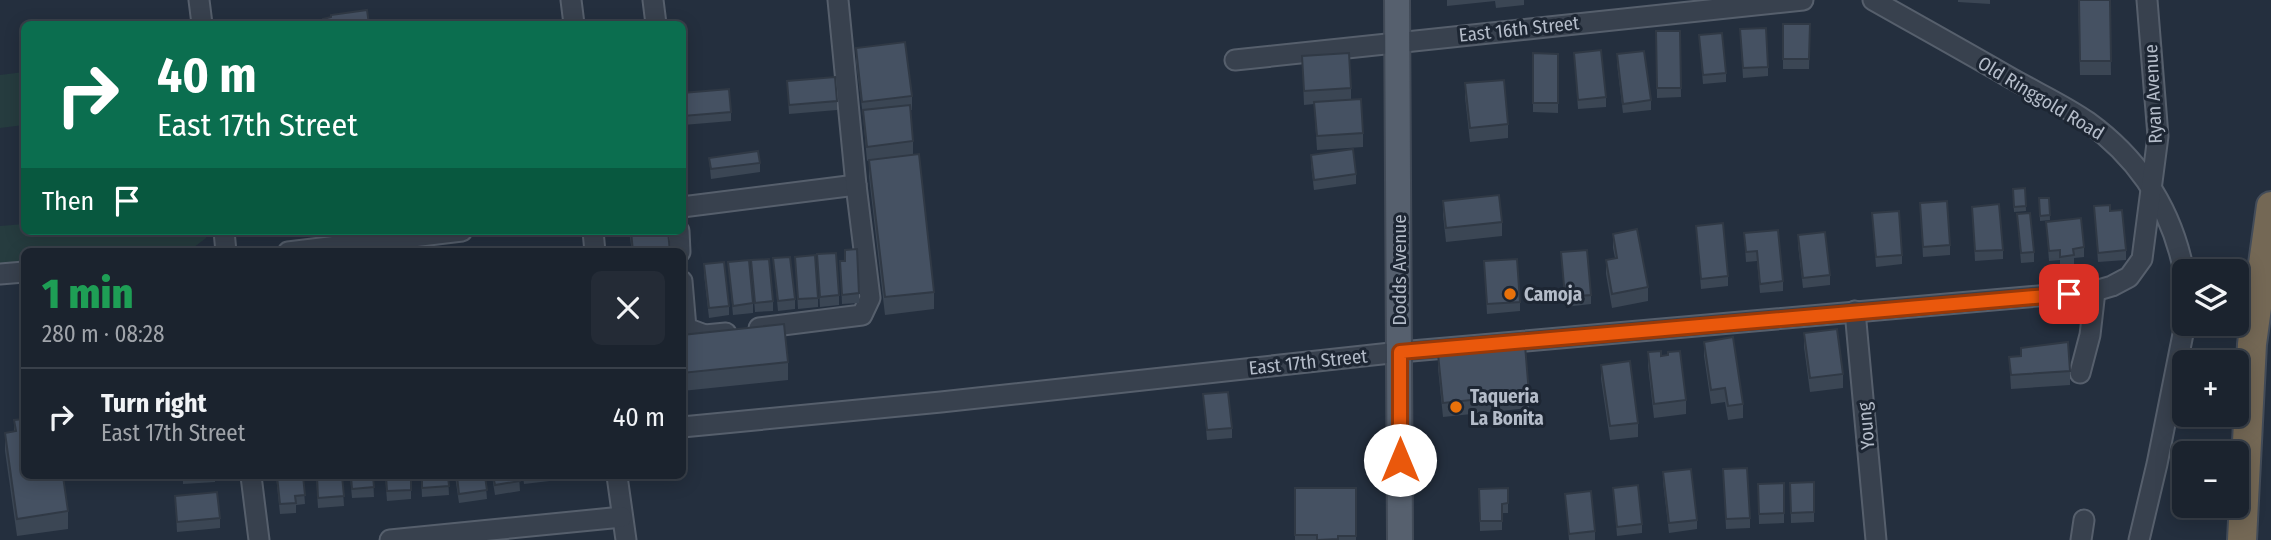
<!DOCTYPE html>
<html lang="en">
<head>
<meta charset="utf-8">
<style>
	body { margin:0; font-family:"Fira Sans Condensed",sans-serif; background:#242b36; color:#f1f3f6; height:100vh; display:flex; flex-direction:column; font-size:26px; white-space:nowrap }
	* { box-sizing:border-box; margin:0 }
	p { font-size:23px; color:#a0a4aa }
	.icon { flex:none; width:38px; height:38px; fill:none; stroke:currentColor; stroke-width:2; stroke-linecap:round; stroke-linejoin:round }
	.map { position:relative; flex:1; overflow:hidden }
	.details { position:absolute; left:21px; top:248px; width:665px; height:231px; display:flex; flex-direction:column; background:#1b232e; border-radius:10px; box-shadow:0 4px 18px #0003,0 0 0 2px #39404a }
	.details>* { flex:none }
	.hud { position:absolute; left:21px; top:21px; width:665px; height:214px; border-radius:10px; box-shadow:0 4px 18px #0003,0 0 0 2px #39404a; background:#0b6e4f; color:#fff; overflow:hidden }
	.fabs { position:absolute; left:2172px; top:259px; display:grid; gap:14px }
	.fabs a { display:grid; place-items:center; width:77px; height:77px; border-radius:10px; background:#1b232e; box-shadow:0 4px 18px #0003,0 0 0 2px #39404a; font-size:35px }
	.pin { position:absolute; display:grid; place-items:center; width:60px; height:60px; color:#fff; margin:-30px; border-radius:14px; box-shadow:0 4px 10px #0006 }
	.me { position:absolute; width:77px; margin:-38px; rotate:0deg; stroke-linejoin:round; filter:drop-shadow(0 0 5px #0008) }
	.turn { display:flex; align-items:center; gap:24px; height:147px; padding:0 21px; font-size:32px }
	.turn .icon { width:91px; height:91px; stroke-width:2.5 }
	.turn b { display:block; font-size:49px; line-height:60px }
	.then { display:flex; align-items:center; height:66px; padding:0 21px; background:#0003; gap:14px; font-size:26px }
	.round { display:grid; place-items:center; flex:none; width:74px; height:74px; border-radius:10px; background:#242b36 }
	.headline { display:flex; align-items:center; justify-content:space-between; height:119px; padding:0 21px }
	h1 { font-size:42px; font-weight:800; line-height:52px; color:#1e9e55 }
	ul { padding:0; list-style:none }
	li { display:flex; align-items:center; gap:21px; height:98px; padding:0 21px; border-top:2px solid #39404a }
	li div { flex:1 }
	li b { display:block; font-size:26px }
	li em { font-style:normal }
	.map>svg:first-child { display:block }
	.green { fill:#263c3f }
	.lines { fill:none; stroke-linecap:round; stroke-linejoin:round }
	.minor-casing { stroke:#565f6c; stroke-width:23 }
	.major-casing { stroke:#414a57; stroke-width:28 }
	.highway-casing { stroke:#434c59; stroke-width:32 }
	.minor { stroke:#38414e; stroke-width:19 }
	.major { stroke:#56606e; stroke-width:24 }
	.highway { stroke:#746855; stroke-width:28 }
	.wall { fill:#3b4654 }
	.building { fill:#455162; stroke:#303945; stroke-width:2 }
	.route-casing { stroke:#983908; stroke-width:18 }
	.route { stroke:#ea580c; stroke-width:12 }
	.food-dot { fill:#e8710a; stroke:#1d2633; stroke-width:2.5 }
	.labels { text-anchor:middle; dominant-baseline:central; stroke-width:6; stroke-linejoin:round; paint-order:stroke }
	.street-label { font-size:19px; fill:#b4bcc9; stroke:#1d2633 }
	.poi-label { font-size:19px; font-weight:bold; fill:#b4bcc9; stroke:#1d2633; text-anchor:start }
</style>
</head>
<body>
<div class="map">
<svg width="2271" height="540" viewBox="0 0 2271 540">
	<rect width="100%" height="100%" fill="#242f3e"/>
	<g class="green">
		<path d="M24,72V125L0,128V75Z"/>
		<path d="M24,224V231H206V238L189,251L179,252H24V266L0,269V226Z"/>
	</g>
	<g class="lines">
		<defs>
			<g id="minor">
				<path d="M199,0L202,24"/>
				<path d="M571,0L574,24"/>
				<path d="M653,0L656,24"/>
				<path d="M1873,0C1919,26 1964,51 2009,77C2035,92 2064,105 2088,122C2139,159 2172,210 2184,272"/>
				<path d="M1235,60L1803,0"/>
				<path d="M682,207L856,185"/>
				<path d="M224,231L226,252"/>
				<path d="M593,231L595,252"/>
				<path d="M679,231L680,252"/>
				<path d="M288,252L462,231"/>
				<path d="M0,274L24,272"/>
				<path d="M682,281L686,328L705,335L726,333"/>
				<path d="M1855,311L1876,540"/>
				<path d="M759,328L862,315L870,298L856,185L838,0"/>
				<path d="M2080,373L2090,335L2095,291"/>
				<path d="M682,427L941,402L1400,352L2095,291L2112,286L2129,277L2142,259L2158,136L2147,0"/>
				<path d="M251,476L259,540"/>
				<path d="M617,476L626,540"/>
				<path d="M390,540L622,517"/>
				<path d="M2081,540L2084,520"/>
				<path d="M2139,540L2157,464L2185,324"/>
			</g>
			<path id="major" d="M1397,0L1400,540"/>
			<path id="highway" d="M2242,540L2252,344L2271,206"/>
		</defs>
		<use href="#minor" class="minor-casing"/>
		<use href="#major" class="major-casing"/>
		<use href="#highway" class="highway-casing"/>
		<use href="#minor" class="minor"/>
		<use href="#major" class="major"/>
		<use href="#highway" class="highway"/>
	</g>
	<g class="wall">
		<path d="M1447,0H1524V5L1496,8L1495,1L1447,6Z"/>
		<path d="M1958,0H1990V4L1958,2Z"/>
		<path d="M2078,0H2110L2111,75H2080Z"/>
		<path d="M1783,24H1810L1809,69H1783Z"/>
		<path d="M1740,29L1768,67V76L1743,78Z"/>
		<path d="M1656,31H1680L1681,97L1657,98Z"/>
		<path d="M1699,35L1726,73V82L1703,84Z"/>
		<path d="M856,48L912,96V110H910L913,141V154L934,292V309L885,315L869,177V160L867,161L863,116L856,62Z"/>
		<path d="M1533,53L1558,54V113L1533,112Z"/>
		<path d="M1574,53L1606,97V107L1578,109Z"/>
		<path d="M1617,54L1651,100V110L1623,113L1617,64Z"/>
		<path d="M1302,56L1351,88V100L1363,133V147L1317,150L1314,104L1304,105Z"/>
		<path d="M787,81L837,101V110L789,114Z"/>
		<path d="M1465,83L1508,124V138L1470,142L1465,97Z"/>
		<path d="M682,93L731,112V121L683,125Z"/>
		<path d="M1311,155L1356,174V184L1314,190L1311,165Z"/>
		<path d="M709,158L760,163V172L711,179Z"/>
		<path d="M2025,188L2026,211L2014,212L2013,194Z"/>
		<path d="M2039,198H2049L2050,220L2040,221Z"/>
		<path d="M1443,201L1502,222V236L1446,242L1443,215Z"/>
		<path d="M1920,203L1950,245V255L1923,257Z"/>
		<path d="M2094,206L2110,211L2126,250V260L2098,262Z"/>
		<path d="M1972,207L2003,250V259L1975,261Z"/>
		<path d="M1872,213L1902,255V264L1876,267Z"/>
		<path d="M2017,214L2034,252V262L2021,263Z"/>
		<path d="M2046,222L2084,247V257L2074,258V265L2060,267V260L2049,261Z"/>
		<path d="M1696,226L1728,276V286L1701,289Z"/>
		<path d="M629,231H668L670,252H632Z"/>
		<path d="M1744,233L1783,281V291L1760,293L1757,261L1746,262Z"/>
		<path d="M1613,234L1648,287V301L1612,308L1606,274V260L1615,258L1613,248Z"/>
		<path d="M1798,235L1830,275V285L1803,288L1798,245Z"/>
		<path d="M1561,252L1591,295V304L1565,307Z"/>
		<path d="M817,254L839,295V305L820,307Z"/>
		<path d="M795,257L818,298V307L798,309Z"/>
		<path d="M773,258L795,299V309L778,311Z"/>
		<path d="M751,260L773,301V311L755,312Z"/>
		<path d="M840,261H845L859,293V303L842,304Z"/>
		<path d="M1484,261L1520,302V311L1487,314Z"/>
		<path d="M728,262L753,303V313L733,315Z"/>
		<path d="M704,264L729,306V315L709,318L704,274Z"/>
		<path d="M1804,333L1843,374V388L1810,392L1804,347Z"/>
		<path d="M682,335L788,362V380L682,391Z"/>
		<path d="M1704,342L1743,404V418L1728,420L1725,402L1711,404L1704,356Z"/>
		<path d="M2021,348L2070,371V385L2011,389L2009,357L2021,356Z"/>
		<path d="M1648,352L1661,356L1686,400V414L1654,418L1648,366Z"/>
		<path d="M1438,354L1529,394V408L1443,417L1438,368Z"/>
		<path d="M1601,365L1638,423V437L1610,440L1601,379Z"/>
		<path d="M1203,394L1232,428V438L1207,440Z"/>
		<path d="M14,420L68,511V529L17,536L5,451V433L14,432Z"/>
		<path d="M1723,469L1750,518V528L1726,529Z"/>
		<path d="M1663,472L1697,520V529L1669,533L1663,482Z"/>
		<path d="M183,476H215V482L183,484Z"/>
		<path d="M276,476H303L305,504L296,505V513L280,514Z"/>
		<path d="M316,476H342L344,506L318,508Z"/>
		<path d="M350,476H373L374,497L352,498Z"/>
		<path d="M385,476H411V499L387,501Z"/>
		<path d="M421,476H448L449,495L422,497Z"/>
		<path d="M455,476H485L487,499L459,503Z"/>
		<path d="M492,476H519L520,491L495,495Z"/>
		<path d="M523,476H558V480L524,484Z"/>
		<path d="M1814,482V522L1791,523L1790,483Z"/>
		<path d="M1784,483V523L1759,524L1758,484Z"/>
		<rect x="1295" y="488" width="61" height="52"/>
		<path d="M1508,488V513H1502V530L1480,531L1479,489Z"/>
		<path d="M1613,488L1642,524V533L1617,536Z"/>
		<path d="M1565,494L1595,531V540H1569Z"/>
		<path d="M175,496L220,518V528L177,532Z"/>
	</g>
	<g class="building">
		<path d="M2079,0H2110L2111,61H2080Z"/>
		<path d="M367,10L369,24H324L323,19L331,17V15Z"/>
		<path d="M1783,24H1810L1809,59H1783Z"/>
		<path d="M1766,28L1768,67L1743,68L1740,29Z"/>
		<path d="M1656,31H1680L1681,88H1657Z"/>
		<path d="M1722,33L1726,73L1703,75L1699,35Z"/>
		<path d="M905,42L912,96L862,102L856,48Z"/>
		<path d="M1601,50L1606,97L1578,100L1574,53Z"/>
		<path d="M1644,51L1651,100L1623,104L1617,54Z"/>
		<path d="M1349,53L1351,88L1304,91L1302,56Z"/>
		<path d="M1533,53L1558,54V103H1533Z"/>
		<path d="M835,77L837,101L789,105L787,81Z"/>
		<path d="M1504,80L1508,124L1470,128L1465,83Z"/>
		<path d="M729,89L731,112L683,116L682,93Z"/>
		<path d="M1361,99L1363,133L1317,136L1314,102Z"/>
		<path d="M910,105L913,141L867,147L863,110Z"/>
		<path d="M1353,149L1356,174L1314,180L1311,155Z"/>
		<path d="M758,151L760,163L711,169L709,158Z"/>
		<path d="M919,154L934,292L885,297L869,160Z"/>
		<path d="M2025,188L2026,206L2014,207L2013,189Z"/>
		<path d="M1499,195L1502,222L1446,228L1443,201Z"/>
		<path d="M2039,198H2049L2050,215L2040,216Z"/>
		<path d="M1947,201L1950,245L1923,247L1920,203Z"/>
		<path d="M1999,204L2003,250L1975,251L1972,207Z"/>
		<path d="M2110,205V211L2122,210L2126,250L2098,253L2094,206Z"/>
		<path d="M1899,211L1902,255L1876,257L1872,213Z"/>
		<path d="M2030,213L2034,252L2021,253L2017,214Z"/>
		<path d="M2081,218L2084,247L2073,249L2074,255L2060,257V250L2049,251L2046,222Z"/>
		<path d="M1723,223L1728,276L1701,279L1696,226Z"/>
		<path d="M1637,229L1648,287L1612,294L1606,260L1617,258L1613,234Z"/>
		<path d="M1778,230L1783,281L1760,284L1757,251L1746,252L1744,233Z"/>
		<path d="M631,231H668L670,252H633Z"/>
		<path d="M1825,232L1830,275L1803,278L1798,235Z"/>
		<path d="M857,249L859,293L842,295L840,261H845V250Z"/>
		<path d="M1587,250L1591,295L1565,297L1561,252Z"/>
		<path d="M836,253L839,295L820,297L817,254Z"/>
		<path d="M815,255L818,298L798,299L795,257Z"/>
		<path d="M790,257L795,299L778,301L773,258Z"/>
		<path d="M769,259L773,301L755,303L751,260Z"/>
		<path d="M1517,259L1520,302L1487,304L1484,261Z"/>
		<path d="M749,260L753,303L733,306L728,262Z"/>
		<path d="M724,262L729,306L709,308L704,264Z"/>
		<path d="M784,324L788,362L682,373V335Z"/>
		<path d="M1837,329L1843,374L1810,378L1804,333Z"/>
		<path d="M1733,337L1743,404L1728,406L1725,388L1711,390L1704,342Z"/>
		<path d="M2068,342L2070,371L2011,375L2009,357L2021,356V348Z"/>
		<path d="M1525,345L1529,394L1443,403L1438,354Z"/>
		<path d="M1661,351V356L1668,355V352L1680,351L1686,400L1654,404L1648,352Z"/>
		<path d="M1630,361L1638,423L1610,426L1601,365Z"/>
		<path d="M1228,392L1232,428L1207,430L1203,394Z"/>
		<path d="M24,419V476H63L68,511L17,519L5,433L16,431L14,420Z"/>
		<path d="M1747,468L1750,518L1726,519L1723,469Z"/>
		<path d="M1691,469L1697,520L1669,523L1663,472Z"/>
		<path d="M277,476H303L305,495L295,496L296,503L280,504Z"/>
		<path d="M317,476H342L344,496L318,498Z"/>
		<path d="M351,476H373L374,487L352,489Z"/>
		<path d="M386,476H411V490L387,491Z"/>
		<path d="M422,476H448L449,486L422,488Z"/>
		<path d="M457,476H485L487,490L459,494Z"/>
		<path d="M493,476H519L520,481L495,485Z"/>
		<path d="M1814,482V512L1791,513L1790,483Z"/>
		<path d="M1784,483V513L1759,514L1758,484Z"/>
		<path d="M1638,485L1642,524L1617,527L1613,488Z"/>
		<path d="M1295,488H1356V536H1338V539L1317,540V535H1295Z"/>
		<path d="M1508,488V503L1502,504V521H1480L1479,489Z"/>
		<path d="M1591,491L1595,531L1569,534L1565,494Z"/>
		<path d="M217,492L220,518L177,522L175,496Z"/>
	</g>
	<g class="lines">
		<defs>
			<path id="route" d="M1400,460V352L2069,294"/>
		</defs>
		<use href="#route" class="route-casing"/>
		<use href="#route" class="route"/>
	</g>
	<g class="food-dot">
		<circle cx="1510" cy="294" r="7"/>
		<circle cx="1456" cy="407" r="7"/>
	</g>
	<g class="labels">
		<g class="street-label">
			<text transform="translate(1519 29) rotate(-6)">East 16th Street</text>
			<text transform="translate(2153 94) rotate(-93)">Ryan Avenue</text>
			<text transform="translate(2041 98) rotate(31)">Old Ringgold Road</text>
			<text transform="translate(1399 270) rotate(-90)">Dodds Avenue</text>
			<text transform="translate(1308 362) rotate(-6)">East 17th Street</text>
			<text transform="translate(1866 426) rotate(-95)">Young</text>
		</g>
		<g class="poi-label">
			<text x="1524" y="294">Camoja</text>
			<text x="1470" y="396">Taqueria<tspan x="1470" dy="22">La Bonita</tspan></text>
		</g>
	</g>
</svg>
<div class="fabs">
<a><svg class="icon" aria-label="layers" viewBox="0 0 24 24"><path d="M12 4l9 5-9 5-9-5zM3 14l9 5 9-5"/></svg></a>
<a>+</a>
<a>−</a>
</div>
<div class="pin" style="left:2069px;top:294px;background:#d93025"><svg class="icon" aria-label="arrive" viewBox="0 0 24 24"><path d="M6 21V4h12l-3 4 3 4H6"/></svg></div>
<svg class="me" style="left:1400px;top:460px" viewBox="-20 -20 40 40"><circle r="19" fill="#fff"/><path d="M0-13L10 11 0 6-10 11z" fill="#ea580c"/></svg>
<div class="hud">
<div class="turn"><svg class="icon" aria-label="right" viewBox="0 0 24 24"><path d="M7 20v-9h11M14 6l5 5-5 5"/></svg><div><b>40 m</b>East 17th Street</div></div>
<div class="then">Then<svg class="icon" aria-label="arrive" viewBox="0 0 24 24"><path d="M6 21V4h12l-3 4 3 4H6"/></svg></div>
</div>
<section class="details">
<div class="headline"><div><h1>1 min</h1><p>280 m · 08:28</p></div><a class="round"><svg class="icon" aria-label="close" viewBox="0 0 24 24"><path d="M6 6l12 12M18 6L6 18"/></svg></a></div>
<ul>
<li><svg class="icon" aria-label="right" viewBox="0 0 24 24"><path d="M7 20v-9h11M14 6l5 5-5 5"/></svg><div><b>Turn right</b><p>East 17th Street</p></div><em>40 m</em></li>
</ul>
</section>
</div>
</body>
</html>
